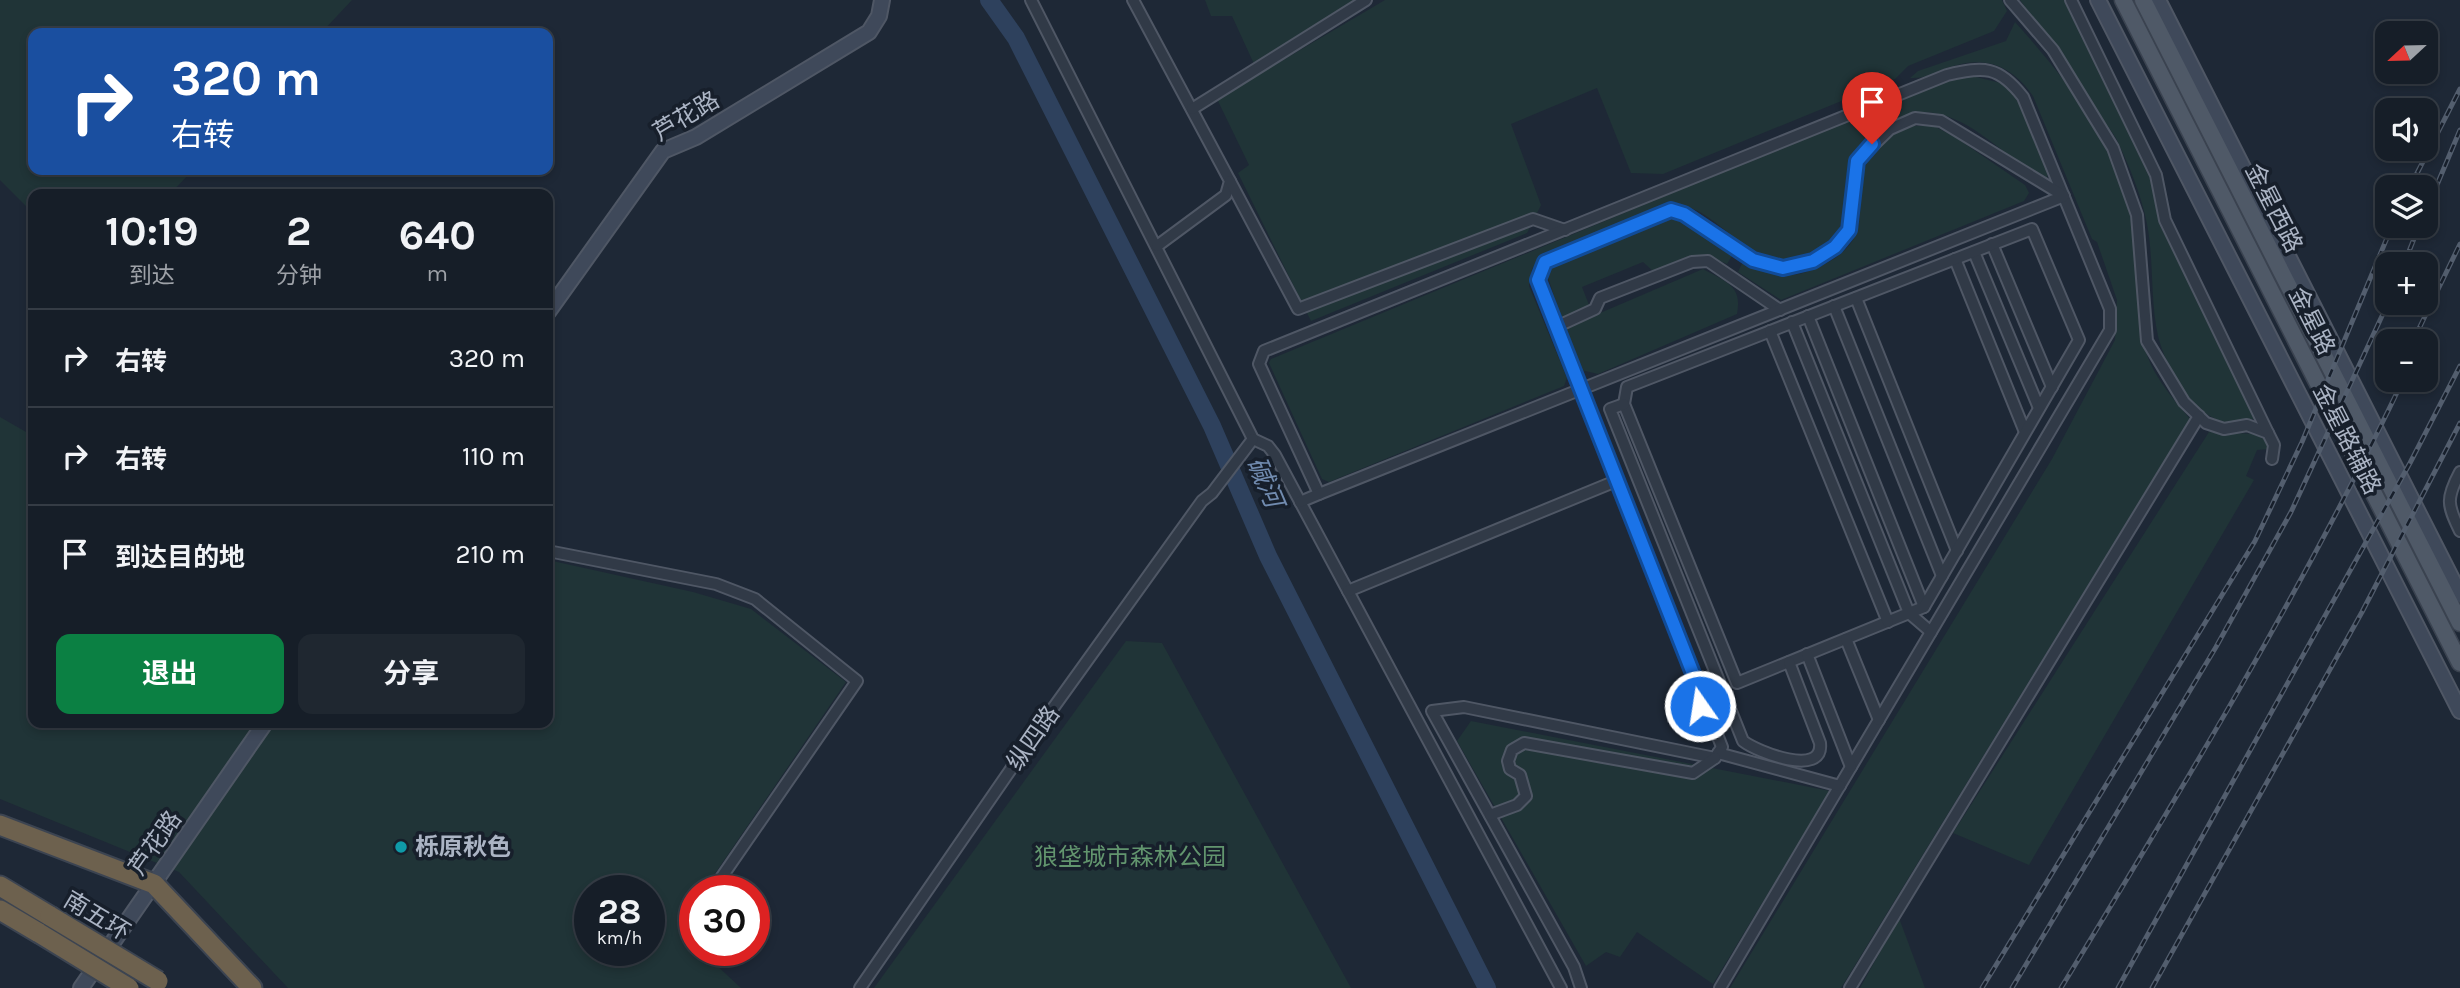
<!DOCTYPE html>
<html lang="zh">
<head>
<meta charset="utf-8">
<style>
	body { margin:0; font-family:Karla,"Noto Sans SC",sans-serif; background:#1f2730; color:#f1f3f6; height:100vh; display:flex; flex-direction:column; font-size:26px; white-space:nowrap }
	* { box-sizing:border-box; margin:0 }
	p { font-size:23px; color:#9ea2a8 }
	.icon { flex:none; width:38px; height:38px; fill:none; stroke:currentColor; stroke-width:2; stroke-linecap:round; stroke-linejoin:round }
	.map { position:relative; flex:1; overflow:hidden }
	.sheet { position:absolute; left:28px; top:189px; width:525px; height:539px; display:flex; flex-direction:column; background:#161e28; border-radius:14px; box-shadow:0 4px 10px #0003,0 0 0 2px #353c45 }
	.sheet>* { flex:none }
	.top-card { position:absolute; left:28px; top:28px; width:525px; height:147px; border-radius:14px; box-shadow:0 4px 10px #0003,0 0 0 2px #353c45; background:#1a4fa0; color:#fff; overflow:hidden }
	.needle { width:46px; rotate:248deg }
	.controls { position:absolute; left:2375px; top:21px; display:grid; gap:14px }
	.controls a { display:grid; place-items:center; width:63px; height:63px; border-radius:14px; background:#161e28; box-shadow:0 4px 10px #0003,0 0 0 2px #353c45; font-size:35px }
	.speed { position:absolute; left:574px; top:875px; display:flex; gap:14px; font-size:35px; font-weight:700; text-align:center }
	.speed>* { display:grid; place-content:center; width:91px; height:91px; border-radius:50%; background:#161e28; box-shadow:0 4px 10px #0003,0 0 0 2px #353c45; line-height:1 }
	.speed small { font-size:18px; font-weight:400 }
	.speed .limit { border:10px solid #d22; background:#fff; color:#111 }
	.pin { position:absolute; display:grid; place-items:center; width:60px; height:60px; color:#fff; margin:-72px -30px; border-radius:50% 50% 50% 0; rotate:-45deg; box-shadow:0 0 7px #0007 }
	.pin .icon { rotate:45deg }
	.me { position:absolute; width:77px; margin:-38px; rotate:347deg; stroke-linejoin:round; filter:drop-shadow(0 0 5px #0008) }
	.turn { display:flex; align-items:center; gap:24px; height:147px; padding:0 28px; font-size:32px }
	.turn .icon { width:91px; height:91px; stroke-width:2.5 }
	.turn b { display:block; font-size:49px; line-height:60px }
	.eta { display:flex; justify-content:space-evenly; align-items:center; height:119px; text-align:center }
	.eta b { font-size:42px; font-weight:700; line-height:49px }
	.action { display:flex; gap:14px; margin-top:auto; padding:14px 28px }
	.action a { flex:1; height:80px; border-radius:14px; background:#0b8043; color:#fff; font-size:28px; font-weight:700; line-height:80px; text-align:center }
	.action a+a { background:#1f2730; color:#f1f3f6 }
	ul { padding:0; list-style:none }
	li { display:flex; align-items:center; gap:21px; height:98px; padding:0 28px; border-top:2px solid #353c45 }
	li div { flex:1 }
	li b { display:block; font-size:26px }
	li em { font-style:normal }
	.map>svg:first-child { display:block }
	.green { fill:#203437; fill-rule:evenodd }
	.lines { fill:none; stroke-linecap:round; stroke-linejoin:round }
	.river { stroke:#2e415d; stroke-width:18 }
	.street-casing { stroke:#4f5765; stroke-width:14 }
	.secondary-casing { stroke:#4f5765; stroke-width:18 }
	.primary-casing { stroke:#3b4350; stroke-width:19 }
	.highway-casing { stroke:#3c4451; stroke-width:23 }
	.street { stroke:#313a47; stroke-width:10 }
	.secondary { stroke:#3f495a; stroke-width:14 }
	.primary { stroke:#4f5967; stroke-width:16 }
	.highway { stroke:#6d614e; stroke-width:19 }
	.rail-casing { stroke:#535e6e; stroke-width:5 }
	.rail { stroke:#171f2b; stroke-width:2.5; stroke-dasharray:8; stroke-linecap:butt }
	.highway-bridge-casing { stroke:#3c4451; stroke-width:23; stroke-linecap:butt }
	.highway-bridge { stroke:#6d614e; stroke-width:19 }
	.route-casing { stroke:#114b97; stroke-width:18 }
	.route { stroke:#1a73e8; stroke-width:12 }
	.culture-dot { fill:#0f9aa8; stroke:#171f2b; stroke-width:2.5 }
	.labels { text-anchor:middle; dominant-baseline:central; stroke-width:7; stroke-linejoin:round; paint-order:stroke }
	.street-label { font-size:24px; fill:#abb4c4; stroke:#171f2b }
	.poi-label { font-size:24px; font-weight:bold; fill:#abb4c4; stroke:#171f2b; text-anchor:start }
	.park-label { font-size:24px; fill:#62956e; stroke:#171f2b }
	.water-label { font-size:26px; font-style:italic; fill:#718baf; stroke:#171f2b }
</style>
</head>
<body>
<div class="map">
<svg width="2460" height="988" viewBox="0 0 2460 988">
	<rect width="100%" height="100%" fill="#1e2836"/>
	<g class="green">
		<path d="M0,0H352L321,33H33V170H193L170,194H33V213L0,180Z"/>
		<path d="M1205,0H1355L1254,64L1232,16H1211Z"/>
		<path d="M1385,0H2002L2007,11L1994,31L1908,66L1895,79L1663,174L1631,173L1597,88L1511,124L1541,205L1527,233L1311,321L1238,173L1249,165L1217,99Z"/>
		<path d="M2020,0H2064L2151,177L2162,229L2256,415L2250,422C2240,422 2227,424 2218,420C2188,408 2166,367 2158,336C2150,299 2154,260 2147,224C2141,193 2129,166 2116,138Z"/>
		<path d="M2015,22C2061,73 2119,146 2133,215C2142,257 2135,301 2144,343C2149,372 2172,397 2190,419L1841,988H1730L2052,459L2115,340L2117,300L2097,242L2092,239L2033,96C2011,64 1984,55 1947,68C1933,73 1925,79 1910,78L1918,71L2006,41Z"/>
		<path d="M1953,77H1976L2005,84L2025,112L2048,171L2047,179C2007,162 1979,121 1934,113C1917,110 1902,116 1888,124C1872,132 1855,147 1849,165C1838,207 1857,242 1800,259C1748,273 1721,209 1678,205C1659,203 1564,249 1540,259L1532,269L1529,286L1567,378L1564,386L1329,482L1322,479L1269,363L1271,359Z"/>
		<path d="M1911,126H1934L1955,137L2025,185L2029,193L2024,201L1781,300L1738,272L1744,259C1768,274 1787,281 1814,269C1887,239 1844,198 1872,153C1880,139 1897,133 1911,126Z"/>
		<path d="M1674,216L1732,256L1727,264C1697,252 1681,257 1654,272L1643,262L1582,287L1589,305L1561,318L1547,274L1555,264Z"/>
		<path d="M1703,269C1725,281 1743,286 1737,314L1598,374L1581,370L1565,328Z"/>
		<path d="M0,417L33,436V723H548V560L693,592L751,609L846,682L703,891H695V904L678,929L695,945V950H700L741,988H288L179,872L0,799ZM590,891H649V950H590Z"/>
		<path d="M2209,432L2257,434L2269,443V449L2257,450L2246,476L2254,480L2029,865L1953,833Z"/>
		<path d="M1126,641L1162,643L1351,988H874Z"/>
		<path d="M1471,721L1830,791L1713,984L1637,932L1620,957L1606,952L1586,966L1457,741Z"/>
		<path d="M1899,918L1925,988H1860Z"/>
	</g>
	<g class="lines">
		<path class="river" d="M989,0L1016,38L1212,426L1268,556L1487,988"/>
		<defs>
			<g id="street">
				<path d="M1031,0L1253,439L1268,446L1275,455L1561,988"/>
				<path d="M1133,0L1230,181L1226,195L1157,246"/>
				<path d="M2010,0L2053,50L2113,148L2137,215L2147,341L2184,402L2206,423L2224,429L2247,425L2268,433L2274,445L2272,459"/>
				<path d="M2071,0L2156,175L2165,220L2268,433"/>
				<path d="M1192,109L1366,0"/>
				<path d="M1230,181L1298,309L1533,219L1565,230"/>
				<path d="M1992,244L2052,387"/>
				<path d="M1974,252L2039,408"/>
				<path d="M1955,259L2025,432"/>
				<path d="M1856,298L1957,551"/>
				<path d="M1834,306L1942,576"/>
				<path d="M1808,316L1924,607"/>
				<path d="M1792,322L1909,613L1924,607L2079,340L2032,229L1627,387L1624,404L1737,683L1909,613L1931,632"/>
				<path d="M1556,327L1595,309L1600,298L1692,262L1708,261L1780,310"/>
				<path d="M1770,331L1888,622"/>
				<path d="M1624,404L1610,409L1743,741C1757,752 1824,778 1820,743L1789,662"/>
				<path d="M2460,472C2446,498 2447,505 2460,531"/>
				<path d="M1319,494L1259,364L1264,351L1947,75C1984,66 1999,66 2023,97L2110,309V330L1720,988"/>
				<path d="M1300,502L1319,494C1568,395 1816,295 2064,196L1941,121L1915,118L1890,129L1857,161L1849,230L1835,247L1813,261L1783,268L1753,260L1684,214L1671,210L1545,262L1538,280L1722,747L1715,758L1464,707L1432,711L1574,967L1581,988"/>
				<path d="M548,551L716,584L755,599L857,681L712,891"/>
				<path d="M1348,591L1616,481"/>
				<path d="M1846,639L1879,720"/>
				<path d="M1807,654L1851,767"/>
				<path d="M1718,753L1840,786"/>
				<path d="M1490,815L1517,805L1526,796L1520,775L1510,769L1508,761L1512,750L1524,743L1693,773L1715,758"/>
				<path d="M689,925L695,916"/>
				<path d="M860,988L1051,711L1202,501L1212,493L1253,439"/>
				<path d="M1850,988L2199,416"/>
			</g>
			<g id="secondary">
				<path d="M2098,0L2460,711"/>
				<path d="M2158,0L2460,595"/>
				<path d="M548,312L663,151L696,137L869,32L879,16L882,0"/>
				<path d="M81,988L265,723"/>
			</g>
			<g id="primary">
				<path d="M2123,0L2460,663"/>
				<path d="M2143,0L2460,623"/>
			</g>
			<g id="highway">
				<path d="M0,825L154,884L252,988"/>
				<path d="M0,886L50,916"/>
				<path d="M0,910L39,933"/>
			</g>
		</defs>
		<use href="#street" class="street-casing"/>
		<use href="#secondary" class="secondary-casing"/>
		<use href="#primary" class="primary-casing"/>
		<use href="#highway" class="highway-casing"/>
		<use href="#street" class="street"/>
		<use href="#secondary" class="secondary"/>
		<use href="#primary" class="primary"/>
		<use href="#highway" class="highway"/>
		<defs>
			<g id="rail">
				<path d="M2410,187L2460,89"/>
				<path d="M2426,211L2460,130"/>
				<path d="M2404,264L2419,226"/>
				<path d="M2413,341L2460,244"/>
				<path d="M1982,988L2255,541L2302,442L2392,226"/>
				<path d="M2012,988L2216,647L2291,512L2388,303"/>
				<path d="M2061,988C2182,789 2303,590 2403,380"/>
				<path d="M2118,988L2410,463L2460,366"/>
				<path d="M2152,988L2362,612L2460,423"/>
			</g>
		</defs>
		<use href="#rail" class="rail-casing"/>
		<use href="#rail" class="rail"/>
		<defs>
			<g id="highway-bridge">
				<path d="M50,916L158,981"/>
				<path d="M39,933L129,988"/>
			</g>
		</defs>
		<use href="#highway-bridge" class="highway-bridge-casing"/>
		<use href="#highway-bridge" class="highway-bridge"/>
	</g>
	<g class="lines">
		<defs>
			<path id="route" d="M1700,706L1705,704L1538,280L1545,262L1671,210L1684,214L1753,260L1783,268L1813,261L1835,247L1849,230L1857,161L1872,144"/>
		</defs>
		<use href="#route" class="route-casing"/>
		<use href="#route" class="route"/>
	</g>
	<circle class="culture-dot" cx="401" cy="847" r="7"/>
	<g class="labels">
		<g class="street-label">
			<text transform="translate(686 116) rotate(-31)">芦花路</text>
			<text transform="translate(2274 208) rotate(63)">金星西路</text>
			<text transform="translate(2312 321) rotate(63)">金星路</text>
			<text transform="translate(2347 439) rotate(63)">金星路辅路</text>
			<text transform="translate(1033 738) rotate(-55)">纵四路</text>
			<text transform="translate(155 843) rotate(-55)">芦花路</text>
			<text transform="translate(97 916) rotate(31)">南五环</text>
		</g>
		<g class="poi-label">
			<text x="415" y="847">栎原秋色</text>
		</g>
		<g class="park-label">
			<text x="1130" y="857">狼垡城市森林公园</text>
		</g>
		<g class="water-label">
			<text transform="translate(1265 482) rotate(67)">碱河</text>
		</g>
	</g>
</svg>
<div class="controls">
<a><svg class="needle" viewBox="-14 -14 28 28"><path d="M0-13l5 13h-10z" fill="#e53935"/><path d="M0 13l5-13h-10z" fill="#9ea2a8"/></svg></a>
<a><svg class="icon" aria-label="sound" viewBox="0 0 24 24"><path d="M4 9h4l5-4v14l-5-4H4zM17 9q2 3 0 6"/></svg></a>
<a><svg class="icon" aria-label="layers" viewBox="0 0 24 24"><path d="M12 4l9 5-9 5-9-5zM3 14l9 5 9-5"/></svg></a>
<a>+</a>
<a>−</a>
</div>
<div class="speed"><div>28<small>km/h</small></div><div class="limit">30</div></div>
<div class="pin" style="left:1872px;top:144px;background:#d93025"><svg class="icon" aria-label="arrive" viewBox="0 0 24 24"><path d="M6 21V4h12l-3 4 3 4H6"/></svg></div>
<svg class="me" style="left:1700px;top:706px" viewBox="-20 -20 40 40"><circle r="17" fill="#1a73e8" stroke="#fff" stroke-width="3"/><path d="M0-11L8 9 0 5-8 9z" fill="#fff"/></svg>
<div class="top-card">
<div class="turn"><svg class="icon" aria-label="right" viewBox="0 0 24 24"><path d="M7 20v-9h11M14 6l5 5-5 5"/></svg><div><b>320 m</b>右转</div></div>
</div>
<section class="sheet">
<div class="eta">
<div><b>10:19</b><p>到达</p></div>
<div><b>2</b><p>分钟</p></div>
<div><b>640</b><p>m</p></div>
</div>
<ul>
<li><svg class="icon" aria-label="right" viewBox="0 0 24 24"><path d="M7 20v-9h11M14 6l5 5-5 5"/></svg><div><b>右转</b></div><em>320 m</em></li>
<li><svg class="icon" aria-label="right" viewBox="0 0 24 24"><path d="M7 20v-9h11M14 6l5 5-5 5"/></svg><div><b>右转</b></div><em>110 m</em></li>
<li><svg class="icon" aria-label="arrive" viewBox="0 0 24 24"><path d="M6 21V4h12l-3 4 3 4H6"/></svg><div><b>到达目的地</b></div><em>210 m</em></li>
</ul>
<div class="action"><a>退出</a><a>分享</a></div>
</section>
</div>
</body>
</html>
